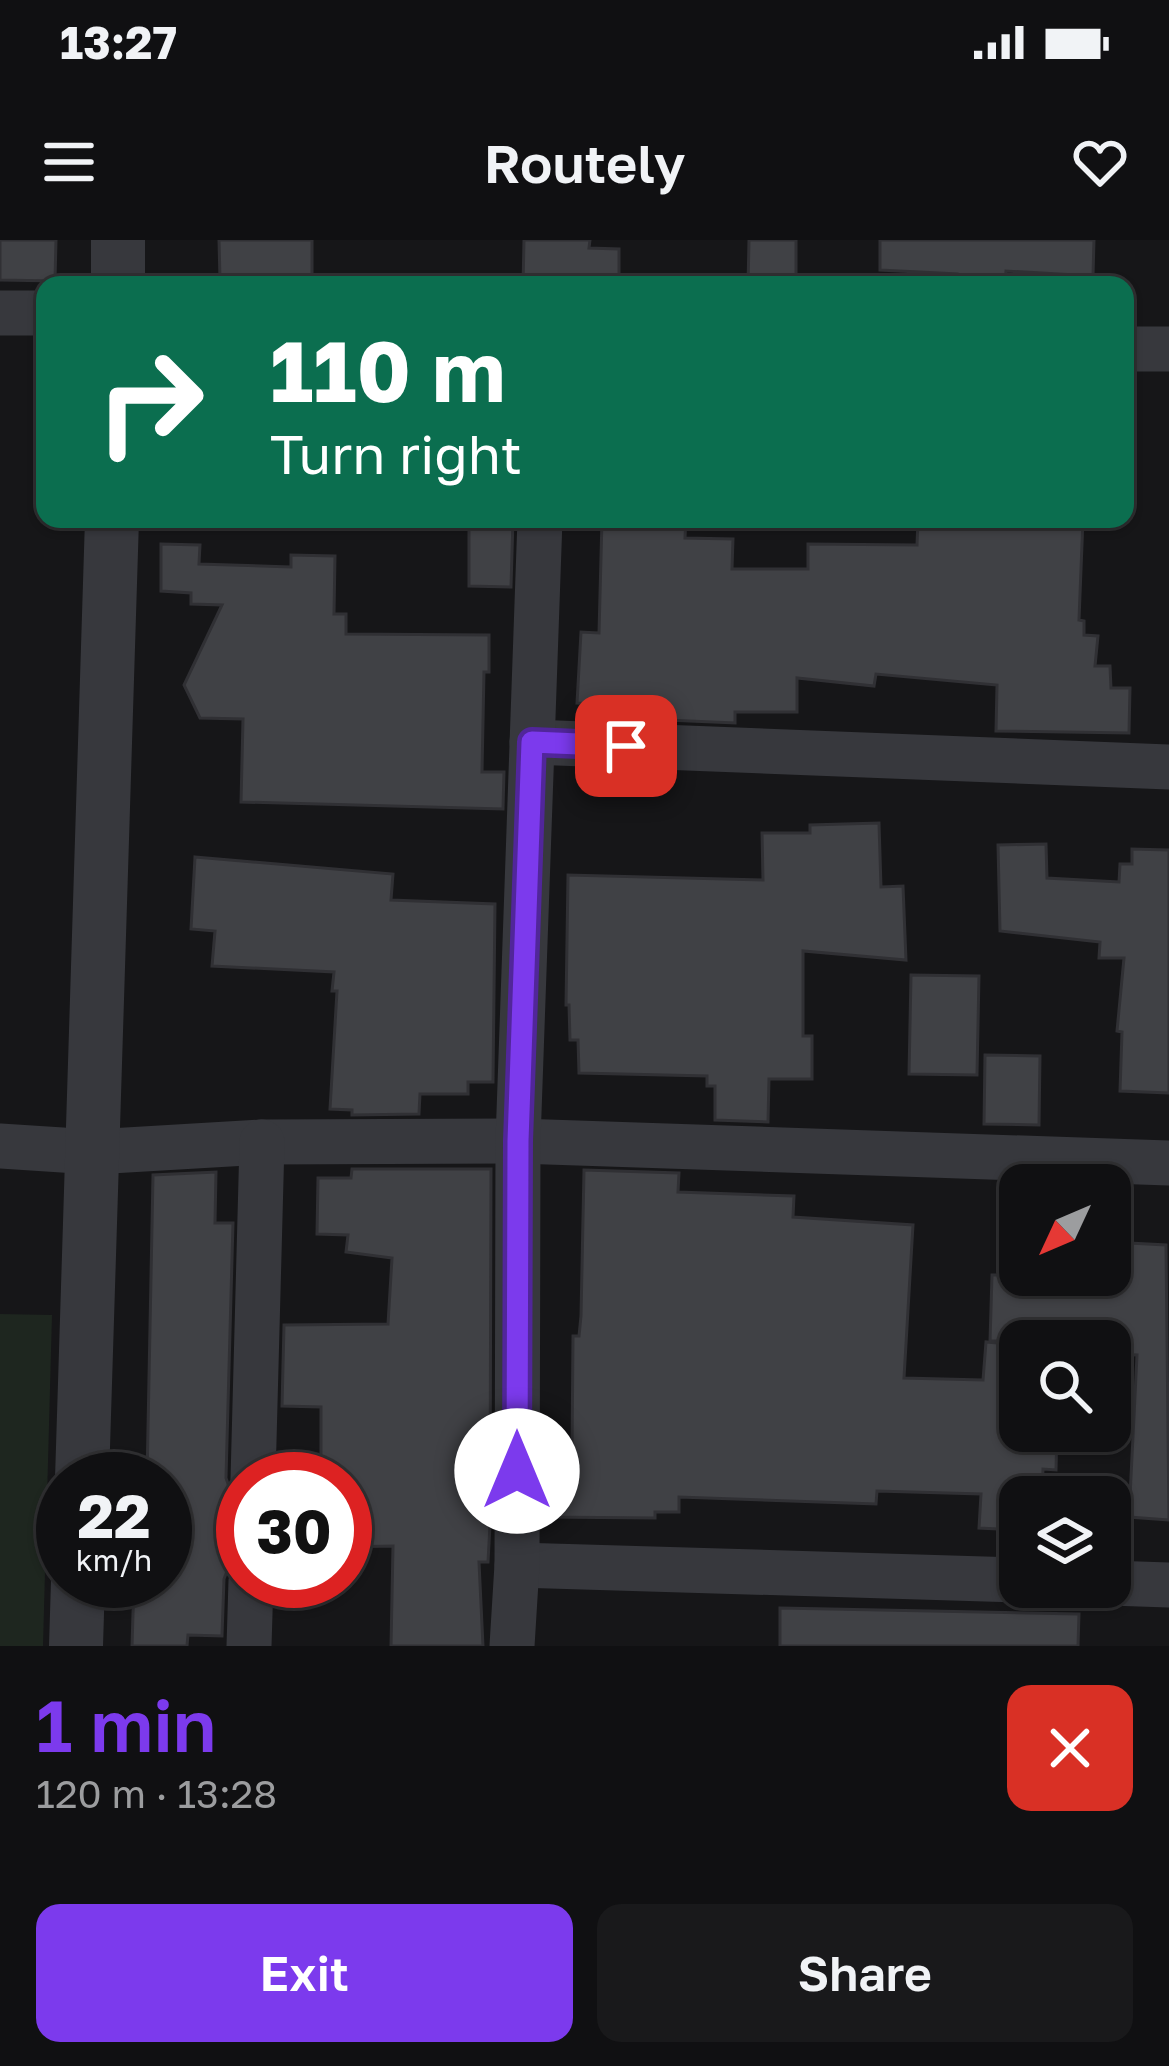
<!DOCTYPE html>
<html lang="en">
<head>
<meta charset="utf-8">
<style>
	body { margin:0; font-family:"Golos Text",sans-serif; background:#19191b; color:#f1f3f6; height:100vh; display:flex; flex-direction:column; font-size:45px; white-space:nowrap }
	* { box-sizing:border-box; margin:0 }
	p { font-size:39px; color:#9c9d9f }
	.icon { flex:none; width:66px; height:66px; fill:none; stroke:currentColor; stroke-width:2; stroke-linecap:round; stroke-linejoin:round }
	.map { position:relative; height:1406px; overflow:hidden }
	.panel { display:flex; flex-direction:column; background:#101012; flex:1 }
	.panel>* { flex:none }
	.hud { position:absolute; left:36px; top:36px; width:1098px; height:252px; border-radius:24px; box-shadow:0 3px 9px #0004,0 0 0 3px #303032; background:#0b6e4f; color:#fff; overflow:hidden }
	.needle { width:78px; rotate:226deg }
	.controls { position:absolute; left:999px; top:924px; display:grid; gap:24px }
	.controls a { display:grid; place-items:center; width:132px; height:132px; border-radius:24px; background:#101012; box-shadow:0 3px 9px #0004,0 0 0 3px #303032; font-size:60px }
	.speed { position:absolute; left:36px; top:1212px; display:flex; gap:24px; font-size:60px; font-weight:700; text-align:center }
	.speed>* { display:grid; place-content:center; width:156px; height:156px; border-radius:50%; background:#101012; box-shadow:0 3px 9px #0004,0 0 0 3px #303032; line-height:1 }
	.speed small { font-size:30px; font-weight:400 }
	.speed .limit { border:18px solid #d22; background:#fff; color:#111 }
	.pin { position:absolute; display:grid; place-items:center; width:102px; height:102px; color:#fff; margin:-51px; border-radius:24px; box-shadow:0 6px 18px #0006 }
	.me { position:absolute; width:132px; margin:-66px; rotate:0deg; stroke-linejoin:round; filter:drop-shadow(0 0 9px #0008) }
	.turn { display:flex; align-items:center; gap:42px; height:252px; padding:0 36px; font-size:54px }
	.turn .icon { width:156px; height:156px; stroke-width:2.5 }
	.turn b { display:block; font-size:84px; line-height:102px }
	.round { display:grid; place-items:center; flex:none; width:126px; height:126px; border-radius:24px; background:#19191b }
	.headline { display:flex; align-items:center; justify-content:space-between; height:204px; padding:0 36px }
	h1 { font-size:72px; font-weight:600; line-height:90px; color:#7c3aed }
	.primary-button { display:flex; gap:24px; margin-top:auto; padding:24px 36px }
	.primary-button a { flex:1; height:138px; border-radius:24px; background:#7c3aed; color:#fff; font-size:48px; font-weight:600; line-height:138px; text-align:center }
	.primary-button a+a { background:#19191b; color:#f1f3f6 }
	.status { display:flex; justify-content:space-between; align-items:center; height:84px; padding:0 60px; background:#101012; direction:ltr }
	.status svg { height:33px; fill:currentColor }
	header { display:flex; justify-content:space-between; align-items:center; height:156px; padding:0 36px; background:#101012; font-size:54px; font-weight:600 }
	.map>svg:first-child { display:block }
	.green { fill:#1e261f }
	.building { fill:#404145; stroke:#303034; stroke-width:3 }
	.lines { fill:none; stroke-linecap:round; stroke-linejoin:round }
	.minor { stroke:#37383d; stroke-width:45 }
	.tertiary { stroke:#37383d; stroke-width:54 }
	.route-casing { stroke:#51269a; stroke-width:30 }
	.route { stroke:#7c3aed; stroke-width:21 }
</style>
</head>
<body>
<div class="status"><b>13:27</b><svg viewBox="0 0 49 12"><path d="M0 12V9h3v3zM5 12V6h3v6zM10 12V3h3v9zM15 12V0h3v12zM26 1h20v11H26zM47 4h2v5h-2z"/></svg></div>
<header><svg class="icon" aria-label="menu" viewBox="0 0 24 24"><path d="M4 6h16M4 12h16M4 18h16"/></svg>Routely<svg class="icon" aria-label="heart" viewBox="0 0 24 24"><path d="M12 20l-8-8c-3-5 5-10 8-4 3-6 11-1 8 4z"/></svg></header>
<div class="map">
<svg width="1169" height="1406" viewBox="0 0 1169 1406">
	<rect width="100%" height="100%" fill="#161618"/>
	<path class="green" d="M0,1074L52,1075L43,1406H0Z"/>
	<g class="building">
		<path d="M0,0H56L55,41L0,40Z"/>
		<path d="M219,0H312V45H254L253,40H220Z"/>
		<path d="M524,0H590L589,8L619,9V45H523Z"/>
		<path d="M749,0H796V45H748Z"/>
		<path d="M880,0H1094L1093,36L1006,31L1005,45H956L957,34L880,30Z"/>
		<path d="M469,279H513L511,347L469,346Z"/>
		<path d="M602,279H686L685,298L733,299L732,329H808V304L917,305L918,279H1083L1079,380L1084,381V395L1098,396L1095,426H1110L1111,448H1130L1129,493L996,491L997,445L876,434L874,446L797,438V472H735V483L621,478L622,465L577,463L581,392L599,393Z"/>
		<path d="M161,304L200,305L199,324L291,327V315L335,316L334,374H346V394L489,395V432H484L482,532H504L503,569L241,562L243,479L200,478L184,445L222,365L191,364V353L161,351Z"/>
		<path d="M879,583L881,647L903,646L906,720L803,711V796H812V839H769L768,882L715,880V846H707V836L579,833L578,800H570L569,765H566L568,635L763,640L762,593H810V585Z"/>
		<path d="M1046,604L1047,638L1119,642L1120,624H1132V609L1169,610V853L1120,851L1122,792L1117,791L1124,718H1099L1100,702L1000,691L998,605Z"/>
		<path d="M195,617L393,634L391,660L495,664L493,842H468V854H420L419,874L352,875V870L330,869L337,751H332L334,732L212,726L215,691L191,689Z"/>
		<path d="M911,735L979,736L977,835L909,834Z"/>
		<path d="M985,815L1040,816L1039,885L984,884Z"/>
		<path d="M352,929H491L490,1285L488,1322H479L483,1406H391L393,1306L345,1307V1239H321V1167L282,1166L284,1085L388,1084L392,1018L346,1012L348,995L317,994L318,938H351Z"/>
		<path d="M584,930L679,933L678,952L794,956L793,977L913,985L904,1138L983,1140L986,1102L1020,1105V1191H1057L1056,1230L1043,1229L1042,1257H1020V1290L979,1288L981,1254L877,1251L876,1264L679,1257V1272H655V1278L544,1277V1211L572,1212L573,1096H579L581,1076Z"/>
		<path d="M216,932L215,983H233L226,1238L232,1255V1316L240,1317L229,1326L224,1339L222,1396L188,1395L187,1406H132L134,1341H165V1239H147L153,935Z"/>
		<path d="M1110,1002L1166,1005L1169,1280L1129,1277L1137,1115L1110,1114V1101H990L992,1035H1110Z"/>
		<path d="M780,1368L1079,1374L1078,1406H780Z"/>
	</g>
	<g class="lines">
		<g class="minor">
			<path d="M0,73H45"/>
			<path d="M1125,109H1169"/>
			<path d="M532,502L1169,527"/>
			<path d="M0,906L93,912L262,902L518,901L1169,923"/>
			<path d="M253,1239L262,902"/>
			<path d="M517,1325L1020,1340"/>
			<path d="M1110,1343L1169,1345"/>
			<path d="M249,1406L251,1341"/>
			<path d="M512,1406L517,1325L518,901L540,279"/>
		</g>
		<g class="tertiary">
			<path d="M118,45V0"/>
			<path d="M82,1239L112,279"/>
			<path d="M76,1406L78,1341"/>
		</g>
	</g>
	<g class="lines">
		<defs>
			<path id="route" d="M517,1231L518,901L532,502L626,506"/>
		</defs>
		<use href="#route" class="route-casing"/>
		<use href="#route" class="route"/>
	</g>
</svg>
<div class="controls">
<a><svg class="needle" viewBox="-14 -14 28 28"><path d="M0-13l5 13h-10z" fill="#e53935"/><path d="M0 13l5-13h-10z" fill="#9c9d9f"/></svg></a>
<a><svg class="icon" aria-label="search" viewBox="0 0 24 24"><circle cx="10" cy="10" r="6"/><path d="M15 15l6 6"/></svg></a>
<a><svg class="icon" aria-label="layers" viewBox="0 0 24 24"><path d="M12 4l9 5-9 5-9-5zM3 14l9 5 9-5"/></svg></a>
</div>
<div class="speed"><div>22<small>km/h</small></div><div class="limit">30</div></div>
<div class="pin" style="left:626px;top:506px;background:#d93025"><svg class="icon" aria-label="arrive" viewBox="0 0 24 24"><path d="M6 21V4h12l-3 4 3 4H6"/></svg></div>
<svg class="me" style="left:517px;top:1231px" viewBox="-20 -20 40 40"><circle r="19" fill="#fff"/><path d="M0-13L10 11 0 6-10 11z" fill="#7c3aed"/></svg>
<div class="hud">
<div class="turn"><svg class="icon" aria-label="right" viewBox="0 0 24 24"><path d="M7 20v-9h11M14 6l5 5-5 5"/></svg><div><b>110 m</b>Turn right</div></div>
</div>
</div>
<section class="panel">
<div class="headline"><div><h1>1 min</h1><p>120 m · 13:28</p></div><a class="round" style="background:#d93025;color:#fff"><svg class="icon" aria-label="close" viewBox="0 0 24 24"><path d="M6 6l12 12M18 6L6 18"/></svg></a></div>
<div class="primary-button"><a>Exit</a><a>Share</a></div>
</section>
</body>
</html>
